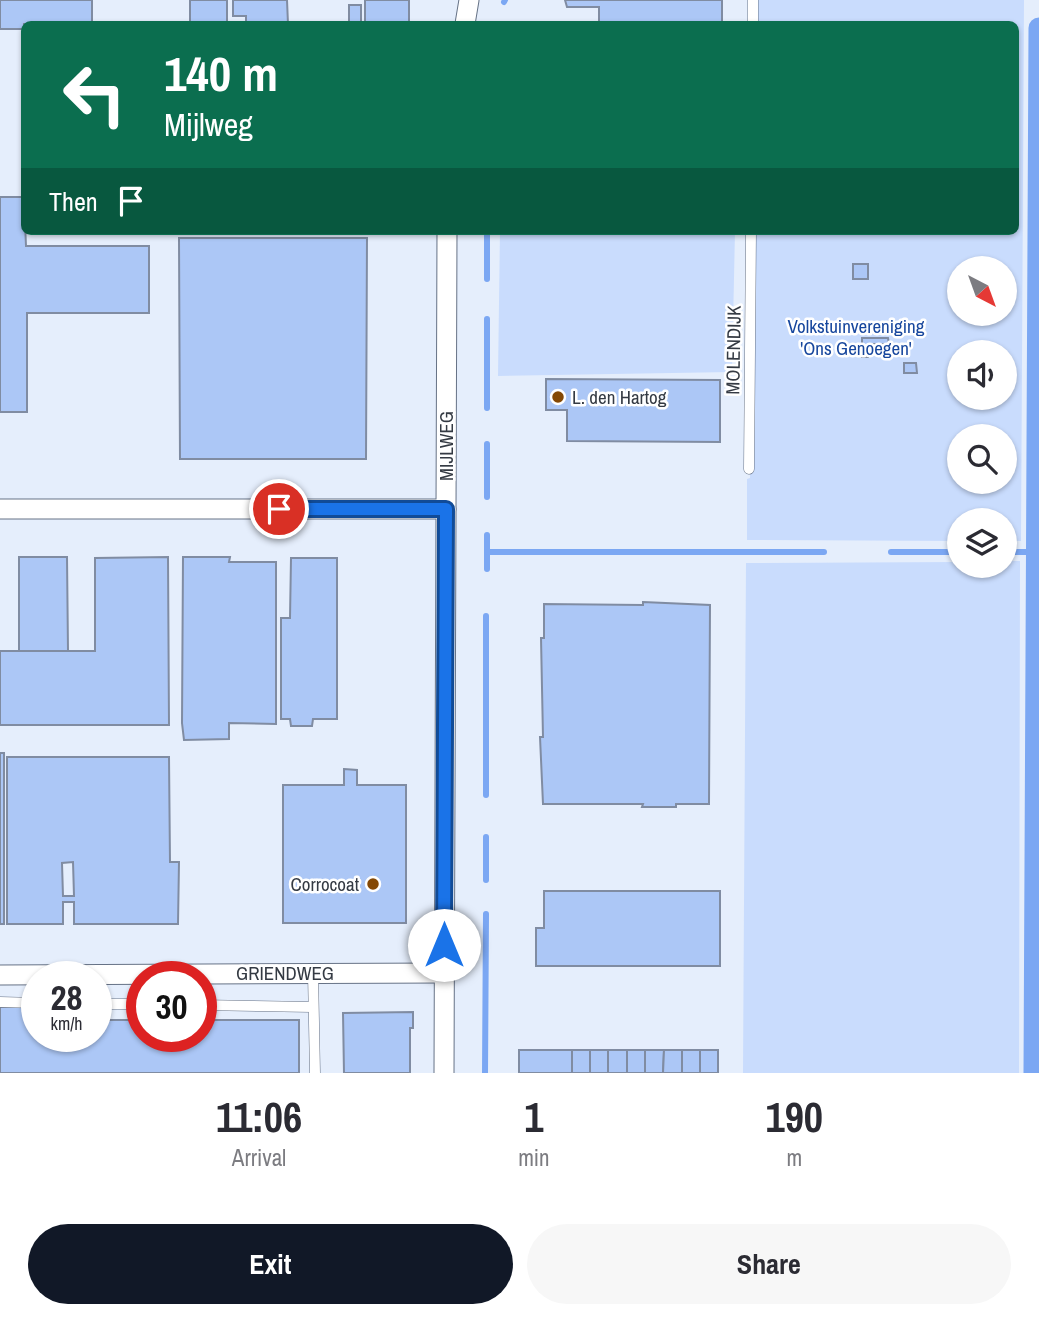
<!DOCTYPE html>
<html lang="en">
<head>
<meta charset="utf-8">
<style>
	body { margin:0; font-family:"Archivo Narrow",sans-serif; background:#f7f7f7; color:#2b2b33; height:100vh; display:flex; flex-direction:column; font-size:26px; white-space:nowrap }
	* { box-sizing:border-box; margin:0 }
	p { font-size:23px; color:#7c7c81 }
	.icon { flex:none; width:38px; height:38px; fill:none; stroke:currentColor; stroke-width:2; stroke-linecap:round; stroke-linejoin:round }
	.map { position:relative; height:1073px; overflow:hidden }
	.side { display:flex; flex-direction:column; background:#fff; flex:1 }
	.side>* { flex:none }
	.guide { position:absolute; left:21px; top:21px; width:998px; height:214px; border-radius:10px; box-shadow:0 2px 5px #0004; background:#0b6e4f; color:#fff; overflow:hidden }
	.needle { width:46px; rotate:139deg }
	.controls { position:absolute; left:947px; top:256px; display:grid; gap:14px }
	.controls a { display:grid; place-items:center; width:70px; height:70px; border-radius:50%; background:#fff; box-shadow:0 2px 5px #0004; font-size:35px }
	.speed { position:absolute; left:21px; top:961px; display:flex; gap:14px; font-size:35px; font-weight:700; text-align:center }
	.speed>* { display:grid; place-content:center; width:91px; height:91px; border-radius:50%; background:#fff; box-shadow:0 2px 5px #0004; line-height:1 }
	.speed small { font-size:18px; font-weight:400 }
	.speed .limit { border:10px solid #d22; background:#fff; color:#111 }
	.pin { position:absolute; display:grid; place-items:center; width:60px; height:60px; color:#fff; margin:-30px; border:4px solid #fff; border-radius:50%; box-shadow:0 2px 7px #0007 }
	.me { position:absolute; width:77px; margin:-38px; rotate:0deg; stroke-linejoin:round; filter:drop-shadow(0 0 5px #0008) }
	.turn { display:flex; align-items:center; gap:24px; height:147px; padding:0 28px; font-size:32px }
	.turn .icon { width:91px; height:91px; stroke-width:2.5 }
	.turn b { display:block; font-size:49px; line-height:60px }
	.then { display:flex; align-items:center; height:66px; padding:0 28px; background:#0003; gap:14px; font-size:26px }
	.eta { display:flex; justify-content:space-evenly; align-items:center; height:119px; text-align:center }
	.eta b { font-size:42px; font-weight:700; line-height:49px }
	.button { display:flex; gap:14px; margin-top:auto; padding:14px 28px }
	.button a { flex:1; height:80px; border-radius:42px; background:#111827; color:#fff; font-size:28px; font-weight:700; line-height:80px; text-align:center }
	.button a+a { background:#f7f7f7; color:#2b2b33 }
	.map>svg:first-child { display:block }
	.green { fill:#c9dcfd; fill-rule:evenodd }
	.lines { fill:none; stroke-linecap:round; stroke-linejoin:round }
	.stream { stroke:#7ba7f3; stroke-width:6 }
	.canal { stroke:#7ba7f3; stroke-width:21 }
	.building { fill:#acc7f6; stroke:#808ca2; stroke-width:2; fill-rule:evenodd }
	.service-casing { stroke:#667286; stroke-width:11 }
	.minor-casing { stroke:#667286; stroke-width:21 }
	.service { stroke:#fff; stroke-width:10 }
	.minor { stroke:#fff; stroke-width:19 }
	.route-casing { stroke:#114b97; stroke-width:18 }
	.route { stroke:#1a73e8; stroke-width:12 }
	.poi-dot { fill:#844804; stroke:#fff; stroke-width:2.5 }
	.labels { text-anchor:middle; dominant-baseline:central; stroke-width:5; stroke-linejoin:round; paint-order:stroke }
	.park-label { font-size:19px; fill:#16469d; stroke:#fff }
	.street-label { font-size:19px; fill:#343a43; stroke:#fff }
	.poi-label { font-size:19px; fill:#343a43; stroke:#fff; text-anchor:start }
</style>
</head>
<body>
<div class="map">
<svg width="1039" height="1073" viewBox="0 0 1039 1073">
	<rect width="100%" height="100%" fill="#e5eefc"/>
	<g class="green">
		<path d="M758,0H1024L1021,541H1005L1004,520H959V541L747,540V479L750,478L754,231H1015V24H758ZM959,268H1004V313H959ZM959,352H1004V397H959ZM959,436H1004V481H959Z"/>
		<path d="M500,231H735L732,372L498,376Z"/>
		<path d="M1005,561H1020L1019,1073H743L746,563L959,562V565H1004Z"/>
	</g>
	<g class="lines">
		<g class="stream">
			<path d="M504,2L505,0"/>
			<path d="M487,279V231"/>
			<path d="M487,408V319"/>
			<path d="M487,444V497"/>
			<path d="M487,535V569"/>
			<path d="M487,552H824"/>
			<path d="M891,552H959"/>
			<path d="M1004,552H1035"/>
			<path d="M486,795V616"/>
			<path d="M486,880V837"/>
			<path d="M485,1073L486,914"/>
		</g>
		<path class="canal" d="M1034,1073L1039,28"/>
	</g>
	<g class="building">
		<path d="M0,0H92V24H24V29H0Z"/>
		<rect x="190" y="0" width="37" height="24"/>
		<path d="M233,0H287L288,24H246V16H233Z"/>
		<rect x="365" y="0" width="44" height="24"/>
		<path d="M565,0H722V24H599V7H567Z"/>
		<rect x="349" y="5" width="12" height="19"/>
		<path d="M0,197H24L26,246H149V313H27V412H0Z"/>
		<path d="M179,238H367L366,459H180Z"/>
		<rect x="853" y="264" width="15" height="15"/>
		<path d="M862,338H888L889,344H868V357H862Z"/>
		<path d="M904,363H916L917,373H904Z"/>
		<path d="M546,379L720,380V442L567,441V410H546Z"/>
		<path d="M19,557H67L68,651H19Z"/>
		<path d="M168,557L169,725H0V651H95V558Z"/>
		<path d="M183,557H230L229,562H276V724L229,723V739L184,740L182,723Z"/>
		<path d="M291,558H337V719H313L312,726H291L290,719H281V618H290Z"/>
		<path d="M643,602L710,605L709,804H676V807H642L643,804H543L540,737H543L541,638H544V604L643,605Z"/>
		<rect x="0" y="753" width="4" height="171"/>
		<path d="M7,757H169L170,862H179L178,924H74V902H63V924H7ZM73,862L74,896H63L62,863Z"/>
		<path d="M344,769L357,770V785H406V923H283V785H344Z"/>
		<path d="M544,891H720V966H536V928H544Z"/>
		<path d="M0,1007H37V1036H96V1020H142V1036H201V1020H299V1073H0Z"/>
		<path d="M413,1012V1028H410V1073H344L343,1013Z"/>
		<rect x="519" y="1050" width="53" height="23"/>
		<rect x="572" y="1050" width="18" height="23"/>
		<rect x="590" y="1050" width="18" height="23"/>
		<rect x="608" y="1050" width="19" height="23"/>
		<rect x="627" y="1050" width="18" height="23"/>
		<path d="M645,1050H664L663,1073H645Z"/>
		<path d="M664,1050H682V1073H663Z"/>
		<rect x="682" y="1050" width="18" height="23"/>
		<rect x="700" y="1050" width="18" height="23"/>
	</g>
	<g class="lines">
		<defs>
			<g id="service">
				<path d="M753,24V0"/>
				<path d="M749,469L751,231"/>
				<path d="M313,973L315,1073"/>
				<path d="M0,1002L37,1003"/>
				<path d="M96,1004H142"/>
				<path d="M201,1005L312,1007"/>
			</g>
			<g id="minor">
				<path d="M465,24L469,0"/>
				<path d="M0,509H446"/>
				<path d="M0,975L444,973"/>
				<path d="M444,1073L447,231"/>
			</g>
		</defs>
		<use href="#service" class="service-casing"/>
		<use href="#minor" class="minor-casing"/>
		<use href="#service" class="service"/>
		<use href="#minor" class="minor"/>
	</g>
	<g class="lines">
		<defs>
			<path id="route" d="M279,509H446L444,945"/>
		</defs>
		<use href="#route" class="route-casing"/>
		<use href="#route" class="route"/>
	</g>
	<g class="poi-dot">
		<circle cx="558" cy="397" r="7"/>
		<circle cx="373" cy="884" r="7"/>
	</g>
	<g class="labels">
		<g class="park-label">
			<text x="856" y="326">Volkstuinvereniging<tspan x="856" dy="22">'Ons Genoegen'</tspan></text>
		</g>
		<g class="street-label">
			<text transform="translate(733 350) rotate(-89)">MOLENDIJK</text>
			<text transform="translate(446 446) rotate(-90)">MIJLWEG</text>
			<text x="285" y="973">GRIENDWEG</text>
		</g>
		<g class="poi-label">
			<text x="572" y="397">L. den Hartog</text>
			<text x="359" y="884" text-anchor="end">Corrocoat</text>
		</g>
	</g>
</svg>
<div class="controls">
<a><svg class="needle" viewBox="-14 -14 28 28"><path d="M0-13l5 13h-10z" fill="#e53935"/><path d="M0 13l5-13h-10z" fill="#7c7c81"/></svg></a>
<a><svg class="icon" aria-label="sound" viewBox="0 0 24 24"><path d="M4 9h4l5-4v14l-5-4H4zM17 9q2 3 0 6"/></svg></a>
<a><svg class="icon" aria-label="search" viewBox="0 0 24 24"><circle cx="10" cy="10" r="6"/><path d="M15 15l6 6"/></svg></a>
<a><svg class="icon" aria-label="layers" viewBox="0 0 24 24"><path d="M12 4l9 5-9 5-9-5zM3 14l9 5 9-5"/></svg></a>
</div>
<div class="speed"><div>28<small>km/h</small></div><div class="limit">30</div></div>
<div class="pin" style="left:279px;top:509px;background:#d93025"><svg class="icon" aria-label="arrive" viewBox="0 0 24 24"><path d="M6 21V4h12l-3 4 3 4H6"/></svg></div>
<svg class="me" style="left:444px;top:945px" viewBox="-20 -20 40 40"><circle r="19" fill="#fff"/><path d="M0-13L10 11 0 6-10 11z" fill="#1a73e8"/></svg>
<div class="guide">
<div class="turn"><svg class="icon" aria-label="left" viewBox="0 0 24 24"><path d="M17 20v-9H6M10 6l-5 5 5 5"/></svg><div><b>140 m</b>Mijlweg</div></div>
<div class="then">Then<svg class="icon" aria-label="arrive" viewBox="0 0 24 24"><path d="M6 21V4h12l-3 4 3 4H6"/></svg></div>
</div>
</div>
<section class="side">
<div class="eta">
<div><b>11:06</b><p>Arrival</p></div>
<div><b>1</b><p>min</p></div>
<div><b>190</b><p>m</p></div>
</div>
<div class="button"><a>Exit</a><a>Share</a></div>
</section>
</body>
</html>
